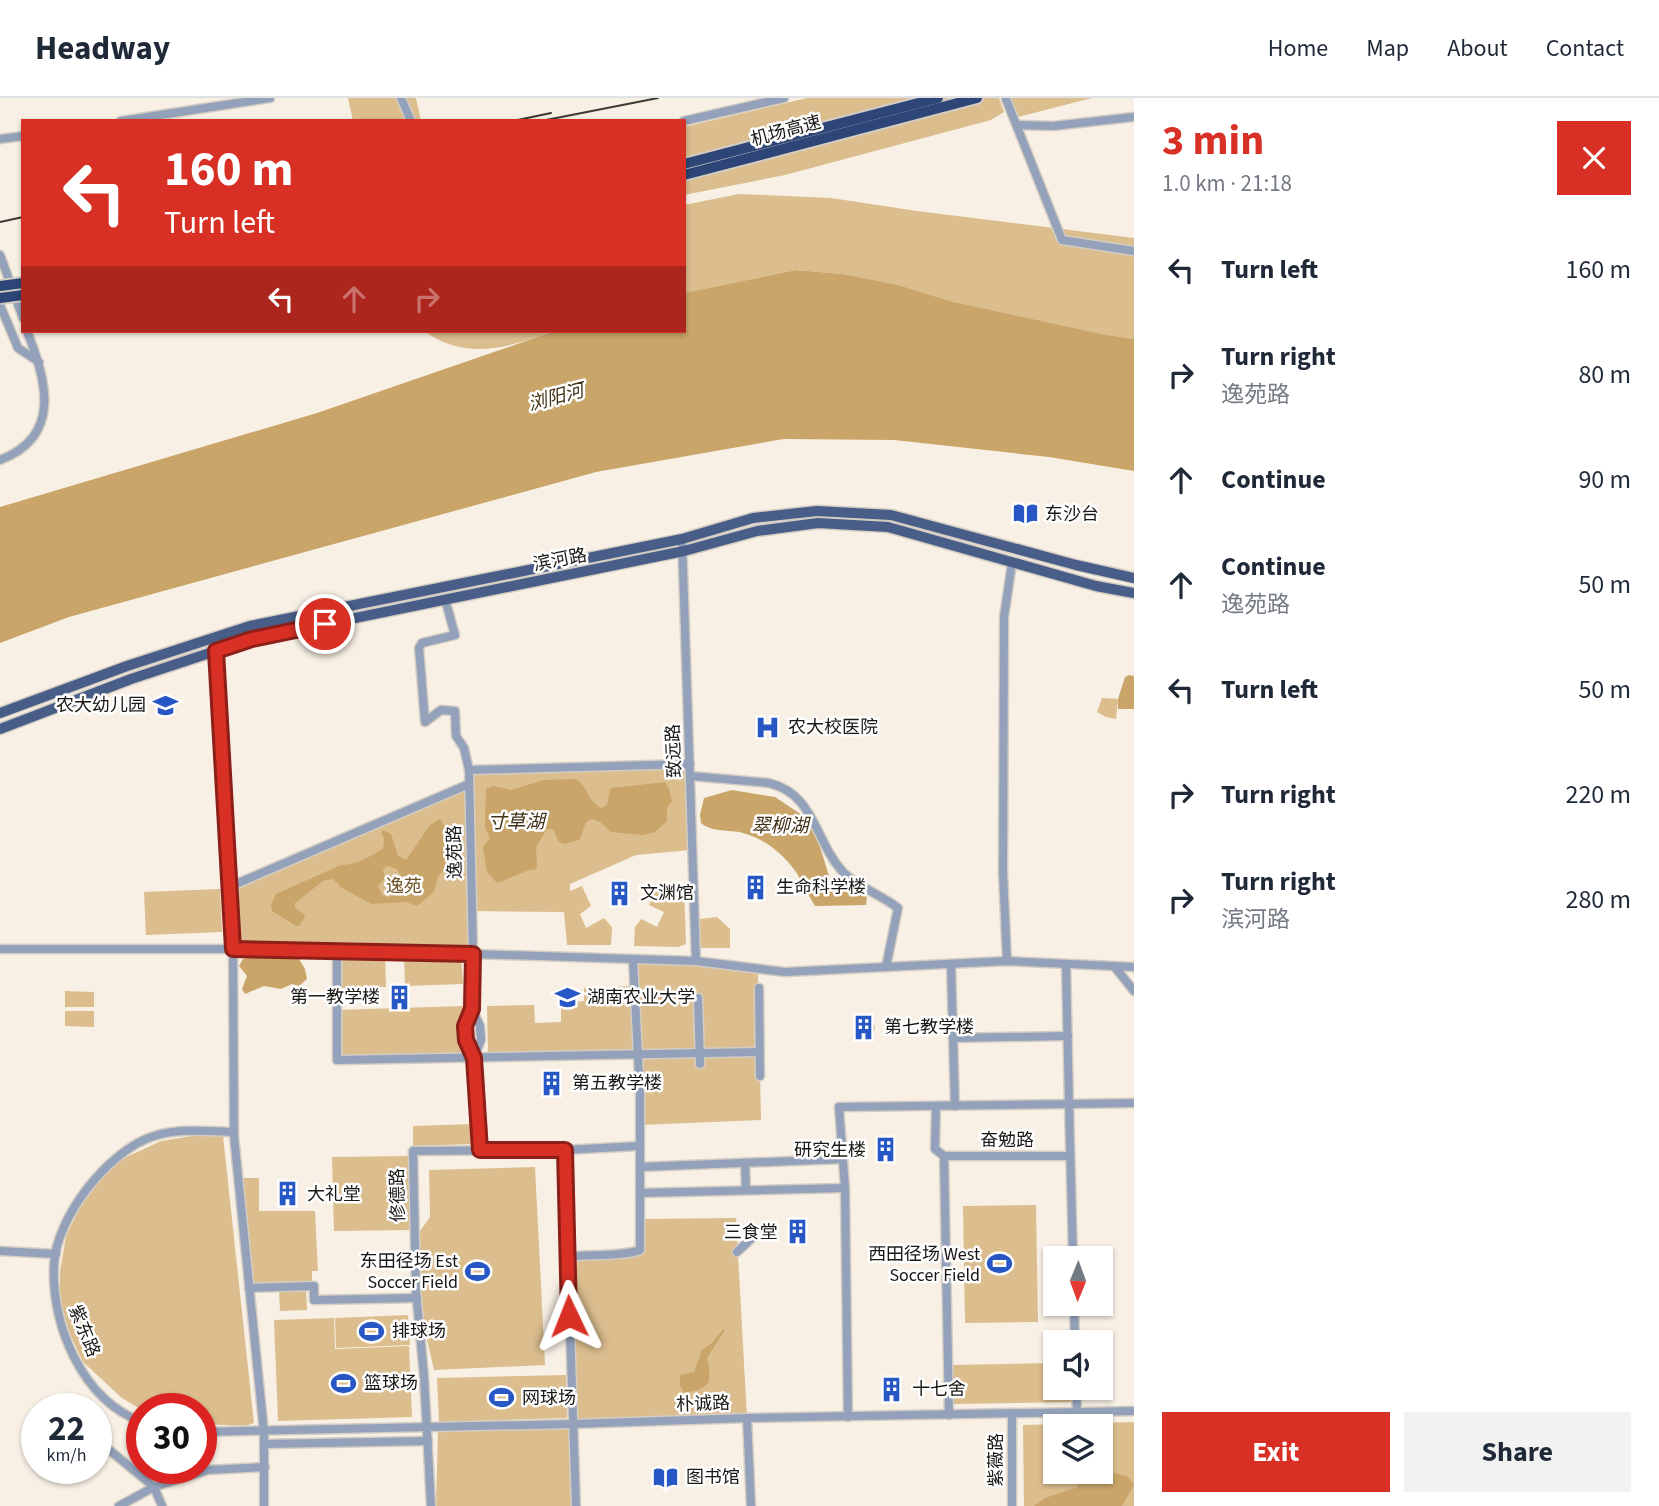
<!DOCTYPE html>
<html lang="en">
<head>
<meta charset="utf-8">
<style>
	body { margin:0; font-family:"Source Sans 3","Noto Sans SC",sans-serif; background:#f2f2f3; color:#1f2937; height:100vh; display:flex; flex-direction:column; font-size:26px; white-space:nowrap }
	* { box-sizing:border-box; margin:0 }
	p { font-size:23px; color:#747a83 }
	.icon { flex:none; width:38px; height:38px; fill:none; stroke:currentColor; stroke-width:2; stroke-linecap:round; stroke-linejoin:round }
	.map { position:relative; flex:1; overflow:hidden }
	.sheet { display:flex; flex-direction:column; background:#fff; width:525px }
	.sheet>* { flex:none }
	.banner { position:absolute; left:21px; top:21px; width:665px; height:214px; border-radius:0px; box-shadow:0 2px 5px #0004; background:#d93025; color:#fff; overflow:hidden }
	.needle { width:46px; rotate:181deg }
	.fabs { position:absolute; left:1043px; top:1148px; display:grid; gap:14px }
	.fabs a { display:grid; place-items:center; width:70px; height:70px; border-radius:0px; background:#fff; box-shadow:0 2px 5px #0004; font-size:35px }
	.speed { position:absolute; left:21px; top:1295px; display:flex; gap:14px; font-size:35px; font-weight:700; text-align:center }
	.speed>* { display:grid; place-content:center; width:91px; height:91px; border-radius:50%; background:#fff; box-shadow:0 2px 5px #0004; line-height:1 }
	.speed small { font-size:18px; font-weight:400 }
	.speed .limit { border:10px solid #d22; background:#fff; color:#111 }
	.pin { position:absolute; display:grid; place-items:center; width:60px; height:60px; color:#fff; margin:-30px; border:4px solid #fff; border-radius:50%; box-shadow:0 2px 7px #0007 }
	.me { position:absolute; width:77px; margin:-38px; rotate:358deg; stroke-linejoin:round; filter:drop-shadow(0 0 5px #0008) }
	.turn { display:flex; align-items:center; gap:24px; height:147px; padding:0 28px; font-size:32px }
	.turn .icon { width:91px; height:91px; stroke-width:2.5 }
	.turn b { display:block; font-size:49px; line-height:60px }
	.lanes { display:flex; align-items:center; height:66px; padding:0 28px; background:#0003; justify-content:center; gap:35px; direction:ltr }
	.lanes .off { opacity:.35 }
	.round { display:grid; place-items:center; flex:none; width:74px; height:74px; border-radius:0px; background:#f2f2f3 }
	.head { display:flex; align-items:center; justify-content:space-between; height:119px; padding:0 28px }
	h1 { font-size:42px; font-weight:700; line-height:52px; color:#d93025 }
	.action { display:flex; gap:14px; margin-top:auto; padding:14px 28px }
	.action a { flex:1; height:80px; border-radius:0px; background:#d93025; color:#fff; font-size:28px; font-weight:700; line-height:80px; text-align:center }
	.action a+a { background:#f2f2f3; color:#1f2937 }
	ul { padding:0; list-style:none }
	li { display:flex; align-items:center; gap:21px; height:105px; padding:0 28px }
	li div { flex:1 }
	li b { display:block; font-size:26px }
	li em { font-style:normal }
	header { display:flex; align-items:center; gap:42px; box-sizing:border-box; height:98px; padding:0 35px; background:#fff; border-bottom:2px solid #e0e1e3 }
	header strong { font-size:33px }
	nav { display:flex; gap:38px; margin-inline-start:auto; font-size:24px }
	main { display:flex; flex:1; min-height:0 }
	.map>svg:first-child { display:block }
	.green { fill:#dbbd8e; fill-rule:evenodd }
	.water { fill:#c9a569; fill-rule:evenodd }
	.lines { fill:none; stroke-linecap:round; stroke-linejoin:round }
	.minor-casing { stroke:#d4cdc3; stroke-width:11 }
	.major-casing { stroke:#d4cdc3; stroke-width:13 }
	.highway-casing { stroke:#d4cdc3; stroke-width:14 }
	.minor { stroke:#93a1ba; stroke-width:8 }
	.major { stroke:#485e89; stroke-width:10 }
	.highway { stroke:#2d4677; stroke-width:10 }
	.rail { stroke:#3c3934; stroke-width:2 }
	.highway-bridge-casing { stroke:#d4cdc3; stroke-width:14; stroke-linecap:butt }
	.highway-bridge { stroke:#2d4677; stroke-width:10 }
	.route-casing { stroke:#8d1f18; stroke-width:18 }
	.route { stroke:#d93025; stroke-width:12 }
	.labels { text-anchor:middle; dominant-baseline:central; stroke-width:5; stroke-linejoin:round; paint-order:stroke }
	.street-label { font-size:18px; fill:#1a1814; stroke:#fefefe }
	.poi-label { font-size:18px; fill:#1a1814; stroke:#fefefe; text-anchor:start }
	.park-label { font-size:18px; fill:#6a5022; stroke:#fefefe }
	.water-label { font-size:19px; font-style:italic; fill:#413116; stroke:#fefefe }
</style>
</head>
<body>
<header>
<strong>Headway</strong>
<nav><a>Home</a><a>Map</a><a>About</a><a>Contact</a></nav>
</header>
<main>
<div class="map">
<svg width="1134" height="1408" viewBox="0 0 1134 1408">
	<rect width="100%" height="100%" fill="#f8f0e4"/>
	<g class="green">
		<path d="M348,0H416L421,23H353Z"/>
		<path d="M807,0H999L1004,14L991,22L785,77L684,97V29Z"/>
		<path d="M1010,0H1092L1018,19Z"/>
		<path d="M739,96L831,100L917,113L1134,140V241L1102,236L950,203L899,187L843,176L796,172L684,195V107Z"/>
		<path d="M424,233H555C509,249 468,264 424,233Z"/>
		<path d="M1102,600L1118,601L1116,621L1106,619L1097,614Z"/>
		<path d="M690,666L691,752L636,757L570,786V793L582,788L591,808L580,816L586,830L604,820L612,829L611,847H567L564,814L472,813L469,672Z"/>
		<path d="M465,693L469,853L237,848L235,792Z"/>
		<path d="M659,784L684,787L686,846L678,849L634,848L635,829L641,821L657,829L664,814L649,807Z"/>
		<path d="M220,791L222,834L146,837L144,794Z"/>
		<path d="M717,819L730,831V850H700V821Z"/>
		<path d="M337,853L385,854L386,889L337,890Z"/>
		<path d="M404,855L461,856L463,886L405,888Z"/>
		<path d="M633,862L758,871L761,1022L640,1027L637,957L488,958L487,908L534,907L535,925L561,924V905L584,903V890L634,888Z"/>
		<path d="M65,893L94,894V909H65Z"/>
		<path d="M463,908L464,959L337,962V912Z"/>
		<path d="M65,913H94V929L65,928Z"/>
		<circle cx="865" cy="929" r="10"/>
		<path d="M473,1026V1046L413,1048V1028Z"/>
		<path d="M198,1037L223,1038L254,1325L245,1328L201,1326V1311L142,1312L122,1300L83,1264L69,1234L60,1204V1174L66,1138L89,1091L122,1061L161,1043Z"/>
		<path d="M410,1058L411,1132L334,1133L332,1059Z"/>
		<path d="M535,1069L545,1267L434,1272L416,1193L415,1140L430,1119L429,1072Z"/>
		<path d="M239,1080H259V1113H315L318,1173H312V1183L251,1185Z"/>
		<path d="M1036,1107L1038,1224L965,1225L963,1108Z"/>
		<path d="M736,1120L747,1320L573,1326L570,1223L573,1181L572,1162L643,1154L642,1121Z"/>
		<path d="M279,1192H306L307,1212L280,1213Z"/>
		<path d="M408,1217L410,1247L336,1250L335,1220Z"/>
		<path d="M334,1220L335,1251L409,1248L412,1319L278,1323L274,1222Z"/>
		<path d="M1055,1265V1290H1071V1304L952,1306L951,1267Z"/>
		<path d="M566,1277L567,1320L439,1324L437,1280Z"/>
		<path d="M1134,1324V1408H1024L1023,1327ZM1055,1328H1101V1374H1055Z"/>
		<path d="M569,1331L571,1408H436L438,1333Z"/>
	</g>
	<g class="water">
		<path d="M796,172L843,176L899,187L950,203L1102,236L1134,241V373L1049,359L894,342L784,341L596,374L69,519L0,545V409L317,315L555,233H684V195Z"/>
		<path d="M1129,577L1134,578V611H1118V601L1125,579Z"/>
		<path d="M575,681C588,687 587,704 602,710L607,707L610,691L612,690L665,684L669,691L672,703L667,710V723L655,734L643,737L611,734L600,724L592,721L586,724L580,741L565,746L559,744L553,731H547L536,749L537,771L529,772L497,785L487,774L483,749L490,740L485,730L486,691L493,688L512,692L543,682Z"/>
		<path d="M732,692L775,699L808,721L815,733L830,781L841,790L867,799L866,807L815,808C808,797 803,785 796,774C783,756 765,741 743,735C729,731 713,735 701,725L700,717L704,700Z"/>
		<path d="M440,721L447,731L445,758L447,769L438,778L434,794L417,808L406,804L371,806L342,790L333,781L323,783L295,805V810L304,816L305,819L298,829L272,813L271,806L276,796L341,767C358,767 369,758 383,751L384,741L381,735L383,732L391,736L398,758L406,762L430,727ZM387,768L397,771L403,783L401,794L389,799L382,797L378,788L385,780L383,772Z"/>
		<path d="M251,858L299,861L305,871L307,881L299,888L292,886L281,891L264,888L245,896L242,891L247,878L239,868L243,861Z"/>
		<path d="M723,1231L725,1232L707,1260C713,1286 710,1290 684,1295L680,1287V1277L694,1274L702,1252L712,1245Z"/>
		<path d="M1101,1356H1108L1101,1372L1127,1378L1134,1387L1122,1408H1034L1045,1400L1078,1389L1075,1380L1063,1374H1101Z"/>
	</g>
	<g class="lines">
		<defs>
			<g id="minor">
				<path d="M401,0L411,23"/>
				<path d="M1006,1L1062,142L1134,153"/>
				<path d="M121,23L270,0"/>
				<path d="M684,23L784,0"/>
				<path d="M1017,27L1053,28L1134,19"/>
				<path d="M0,41L23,38"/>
				<path d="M0,157L23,220"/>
				<path d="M0,207L18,250L39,264"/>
				<path d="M0,362C63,338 46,282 27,233"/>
				<path d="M682,441L696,863"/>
				<path d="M445,501L455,537L422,545L419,550L425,624L441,612L455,613L456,638L464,650L469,672"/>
				<path d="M214,540L233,851L234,1038L264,1334V1408"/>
				<path d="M691,678L769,685C815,696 815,744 843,774C858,789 881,797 898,810L886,869"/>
				<path d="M229,789L469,686"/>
				<path d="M0,851H233L473,856L696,863L785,874L1007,863L1134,869"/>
				<path d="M337,853V962L759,954"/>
				<path d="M1007,863L1003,775L1004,519L1012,465"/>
				<path d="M951,866L955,1008"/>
				<path d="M1114,868L1134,893"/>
				<path d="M759,890L760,978"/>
				<path d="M698,900L700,966"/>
				<path d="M472,911C463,933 464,939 474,959"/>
				<path d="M953,940L1068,938"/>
				<path d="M936,1008L935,1051L944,1058L949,1317"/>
				<path d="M480,1052L474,959L481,942L480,928L472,911L473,856L469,672L690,666"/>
				<path d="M564,1052L576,1408"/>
				<path d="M944,1058H1070"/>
				<path d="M745,1065L746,1092"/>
				<path d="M640,1069L843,1061"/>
				<path d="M640,1095L845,1090"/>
				<path d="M0,1153L56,1156"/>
				<path d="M737,1154L754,1138"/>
				<path d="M567,1159C589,1156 621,1159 640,1152V997L633,862"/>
				<path d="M1073,1160L1069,1006L1134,1005"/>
				<path d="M249,1190L314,1188V1202L417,1200"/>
				<path d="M1074,1206L1075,1244"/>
				<path d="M1076,1290L1077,1315"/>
				<path d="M52,1305L59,1311"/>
				<path d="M848,1319L845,1090L839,1009L1069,1006L1066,867"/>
				<path d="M747,1320L751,1408"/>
				<path d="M142,1324C82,1302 51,1227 54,1167C56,1119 109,1052 154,1038C179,1030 209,1033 234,1034"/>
				<path d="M201,1334L573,1326L747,1320L1134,1313"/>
				<path d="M96,1341L154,1389L162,1408"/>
				<path d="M264,1346L428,1343"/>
				<path d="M119,1408L154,1389L208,1372L265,1369"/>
				<path d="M431,1408L424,1278L416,1193L413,1053L564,1052L639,1048"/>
				<path d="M1012,1408V1316"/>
			</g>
			<g id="major">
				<path d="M0,615L127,568L250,528L682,441L753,420L817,413L891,417L1076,467L1134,480"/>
				<path d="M0,631L131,581L252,541L684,453L757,433L818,425L888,429L1096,488L1134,495"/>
			</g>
			<g id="highway">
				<path d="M684,66L938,0"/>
				<path d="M684,77L977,0"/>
			</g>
		</defs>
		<use href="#minor" class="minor-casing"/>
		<use href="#major" class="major-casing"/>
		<use href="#highway" class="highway-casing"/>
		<use href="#minor" class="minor"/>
		<use href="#major" class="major"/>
		<use href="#highway" class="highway"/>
		<g class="rail">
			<path d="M513,23L551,15"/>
			<path d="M541,23L658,0"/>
			<path d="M0,124L23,119"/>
		</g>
		<defs>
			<g id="highway-bridge">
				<path d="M0,188L23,185"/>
				<path d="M0,200L23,197"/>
			</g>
		</defs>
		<use href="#highway-bridge" class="highway-bridge-casing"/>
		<use href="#highway-bridge" class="highway-bridge"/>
	</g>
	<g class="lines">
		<defs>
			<path id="route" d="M325,526L252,541L216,553L233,851L473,856L472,911L465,928L466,942L474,960L480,1052H565L569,1218"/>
		</defs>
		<use href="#route" class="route-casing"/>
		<use href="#route" class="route"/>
	</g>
	<defs>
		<symbol id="library-bare" viewBox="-9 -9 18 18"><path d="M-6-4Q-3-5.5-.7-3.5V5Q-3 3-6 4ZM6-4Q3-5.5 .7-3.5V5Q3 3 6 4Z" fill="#2757c5" stroke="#fefefe" stroke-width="2.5" paint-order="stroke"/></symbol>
		<symbol id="school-bare" viewBox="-9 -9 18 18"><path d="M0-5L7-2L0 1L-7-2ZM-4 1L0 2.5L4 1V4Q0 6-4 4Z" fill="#2757c5" stroke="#fefefe" stroke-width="2.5" paint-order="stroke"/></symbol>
		<symbol id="hospital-bare" viewBox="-9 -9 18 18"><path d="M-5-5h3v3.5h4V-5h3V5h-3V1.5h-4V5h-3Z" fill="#2757c5" stroke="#fefefe" stroke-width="2.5" paint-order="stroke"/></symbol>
		<symbol id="building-bare" viewBox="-9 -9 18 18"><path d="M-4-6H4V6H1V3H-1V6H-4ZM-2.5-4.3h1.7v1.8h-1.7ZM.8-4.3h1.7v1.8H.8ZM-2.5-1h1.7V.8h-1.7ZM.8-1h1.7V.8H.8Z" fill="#2757c5" stroke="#fefefe" stroke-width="2.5" paint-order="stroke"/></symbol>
		<symbol id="university-bare" viewBox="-9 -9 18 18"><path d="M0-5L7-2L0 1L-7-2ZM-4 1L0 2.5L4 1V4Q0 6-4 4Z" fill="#2757c5" stroke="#fefefe" stroke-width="2.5" paint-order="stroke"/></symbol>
		<symbol id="stadium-bare" viewBox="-9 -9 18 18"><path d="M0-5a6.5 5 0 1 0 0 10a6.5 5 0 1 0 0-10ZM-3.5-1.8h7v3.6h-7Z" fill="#2757c5" stroke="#fefefe" stroke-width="2.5" paint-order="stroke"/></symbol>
	</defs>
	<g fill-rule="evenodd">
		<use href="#library-bare" x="1008" y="398" width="35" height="35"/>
		<use href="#school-bare" x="148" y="590" width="35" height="35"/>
		<use href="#hospital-bare" x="750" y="612" width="35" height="35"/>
		<use href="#building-bare" x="738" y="772" width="35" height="35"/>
		<use href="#building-bare" x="602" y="778" width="35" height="35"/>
		<use href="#building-bare" x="382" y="882" width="35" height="35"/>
		<use href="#university-bare" x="550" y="882" width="35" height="35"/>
		<use href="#building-bare" x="846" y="912" width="35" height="35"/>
		<use href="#building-bare" x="534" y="968" width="35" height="35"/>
		<use href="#building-bare" x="868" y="1034" width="35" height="35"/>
		<use href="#building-bare" x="270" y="1078" width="35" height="35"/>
		<use href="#building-bare" x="780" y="1116" width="35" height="35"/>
		<use href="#stadium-bare" x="982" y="1148" width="35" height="35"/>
		<use href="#stadium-bare" x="460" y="1156" width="35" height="35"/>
		<use href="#stadium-bare" x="354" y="1216" width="35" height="35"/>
		<use href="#stadium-bare" x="326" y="1268" width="35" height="35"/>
		<use href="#building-bare" x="874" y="1274" width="35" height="35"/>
		<use href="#stadium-bare" x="484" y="1282" width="35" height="35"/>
		<use href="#library-bare" x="648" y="1362" width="35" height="35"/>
	</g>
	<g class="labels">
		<g class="street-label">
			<text transform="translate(786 33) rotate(-15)">机场高速</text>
			<text transform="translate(560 462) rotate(-11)">滨河路</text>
			<text transform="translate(674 653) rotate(-92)">致远路</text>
			<text transform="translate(455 754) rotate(-91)">逸苑路</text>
			<text x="1007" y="1042">奋勉路</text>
			<text transform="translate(398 1097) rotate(-91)">修德路</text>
			<text transform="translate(84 1233) rotate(68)">紫东路</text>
			<text transform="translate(703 1306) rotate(-2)">朴诚路</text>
			<text transform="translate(996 1362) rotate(-90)">紫薇路</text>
		</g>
		<g class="poi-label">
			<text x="1045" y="416">东沙台</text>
			<text x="146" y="607" text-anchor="end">农大幼儿园</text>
			<text x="788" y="629">农大校医院</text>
			<text x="776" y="789">生命科学楼</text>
			<text x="640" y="795">文渊馆</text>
			<text x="380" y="899" text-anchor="end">第一教学楼</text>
			<text x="587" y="899">湖南农业大学</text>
			<text x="884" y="929">第七教学楼</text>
			<text x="572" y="985">第五教学楼</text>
			<text x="866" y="1052" text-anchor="end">研究生楼</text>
			<text x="307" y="1096">大礼堂</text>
			<text x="778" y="1134" text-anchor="end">三食堂</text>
			<text x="980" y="1156" text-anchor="end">西田径场 West<tspan x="980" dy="21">Soccer Field</tspan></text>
			<text x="458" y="1163" text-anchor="end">东田径场 Est<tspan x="458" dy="21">Soccer Field</tspan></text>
			<text x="392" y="1233">排球场</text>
			<text x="364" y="1285">篮球场</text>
			<text x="912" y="1291">十七舍</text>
			<text x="522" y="1300">网球场</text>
			<text x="686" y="1379">图书馆</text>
		</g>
		<g class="park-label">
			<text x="404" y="788">逸苑</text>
		</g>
		<g class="water-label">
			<text transform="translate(556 300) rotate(-15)">浏阳河</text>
			<text x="516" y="724">寸草湖</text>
			<text x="780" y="728">翠柳湖</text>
		</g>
	</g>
</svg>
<div class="fabs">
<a><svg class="needle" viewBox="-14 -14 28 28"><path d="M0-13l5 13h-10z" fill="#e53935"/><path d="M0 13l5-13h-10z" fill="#747a83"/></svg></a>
<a><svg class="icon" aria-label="sound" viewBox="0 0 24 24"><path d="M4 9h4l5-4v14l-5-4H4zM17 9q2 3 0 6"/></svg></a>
<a><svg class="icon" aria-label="layers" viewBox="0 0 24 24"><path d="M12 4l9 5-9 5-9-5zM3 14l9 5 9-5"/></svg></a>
</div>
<div class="speed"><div>22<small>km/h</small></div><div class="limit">30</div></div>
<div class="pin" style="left:325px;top:526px;background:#d93025"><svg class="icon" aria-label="arrive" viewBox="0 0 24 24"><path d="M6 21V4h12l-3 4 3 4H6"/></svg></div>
<svg class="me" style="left:569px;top:1218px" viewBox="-20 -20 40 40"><path d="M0-17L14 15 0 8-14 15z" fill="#d93025" stroke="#fff" stroke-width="4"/></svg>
<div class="banner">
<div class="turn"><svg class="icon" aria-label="left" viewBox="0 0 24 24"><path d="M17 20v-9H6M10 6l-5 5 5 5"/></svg><div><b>160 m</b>Turn left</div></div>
<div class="lanes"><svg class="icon" aria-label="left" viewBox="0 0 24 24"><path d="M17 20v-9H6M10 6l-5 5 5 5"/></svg><svg class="icon off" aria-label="ahead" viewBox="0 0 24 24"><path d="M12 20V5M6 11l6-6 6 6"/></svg><svg class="icon off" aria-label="right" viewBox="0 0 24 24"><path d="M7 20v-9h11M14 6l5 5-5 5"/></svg></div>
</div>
</div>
<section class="sheet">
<div class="head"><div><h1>3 min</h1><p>1.0 km · 21:18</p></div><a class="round" style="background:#d93025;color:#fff"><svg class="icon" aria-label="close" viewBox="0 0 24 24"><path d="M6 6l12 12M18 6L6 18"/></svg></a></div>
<ul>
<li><svg class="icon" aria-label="left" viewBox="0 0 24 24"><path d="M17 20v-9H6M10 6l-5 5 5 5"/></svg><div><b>Turn left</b></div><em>160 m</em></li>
<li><svg class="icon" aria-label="right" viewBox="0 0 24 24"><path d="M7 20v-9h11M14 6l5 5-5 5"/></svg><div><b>Turn right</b><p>逸苑路</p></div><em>80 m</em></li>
<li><svg class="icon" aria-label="ahead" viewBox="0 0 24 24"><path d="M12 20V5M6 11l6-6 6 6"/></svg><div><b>Continue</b></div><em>90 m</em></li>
<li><svg class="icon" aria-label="ahead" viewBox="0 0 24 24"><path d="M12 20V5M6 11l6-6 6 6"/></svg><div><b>Continue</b><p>逸苑路</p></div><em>50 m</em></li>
<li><svg class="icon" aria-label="left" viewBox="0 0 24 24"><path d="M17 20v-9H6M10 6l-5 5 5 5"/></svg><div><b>Turn left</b></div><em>50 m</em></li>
<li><svg class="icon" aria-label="right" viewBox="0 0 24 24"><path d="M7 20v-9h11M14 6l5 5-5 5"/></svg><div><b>Turn right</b></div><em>220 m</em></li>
<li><svg class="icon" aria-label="right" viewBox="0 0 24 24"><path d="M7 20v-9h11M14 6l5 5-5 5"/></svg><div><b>Turn right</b><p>滨河路</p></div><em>280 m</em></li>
</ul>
<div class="action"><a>Exit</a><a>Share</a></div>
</section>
</main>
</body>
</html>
